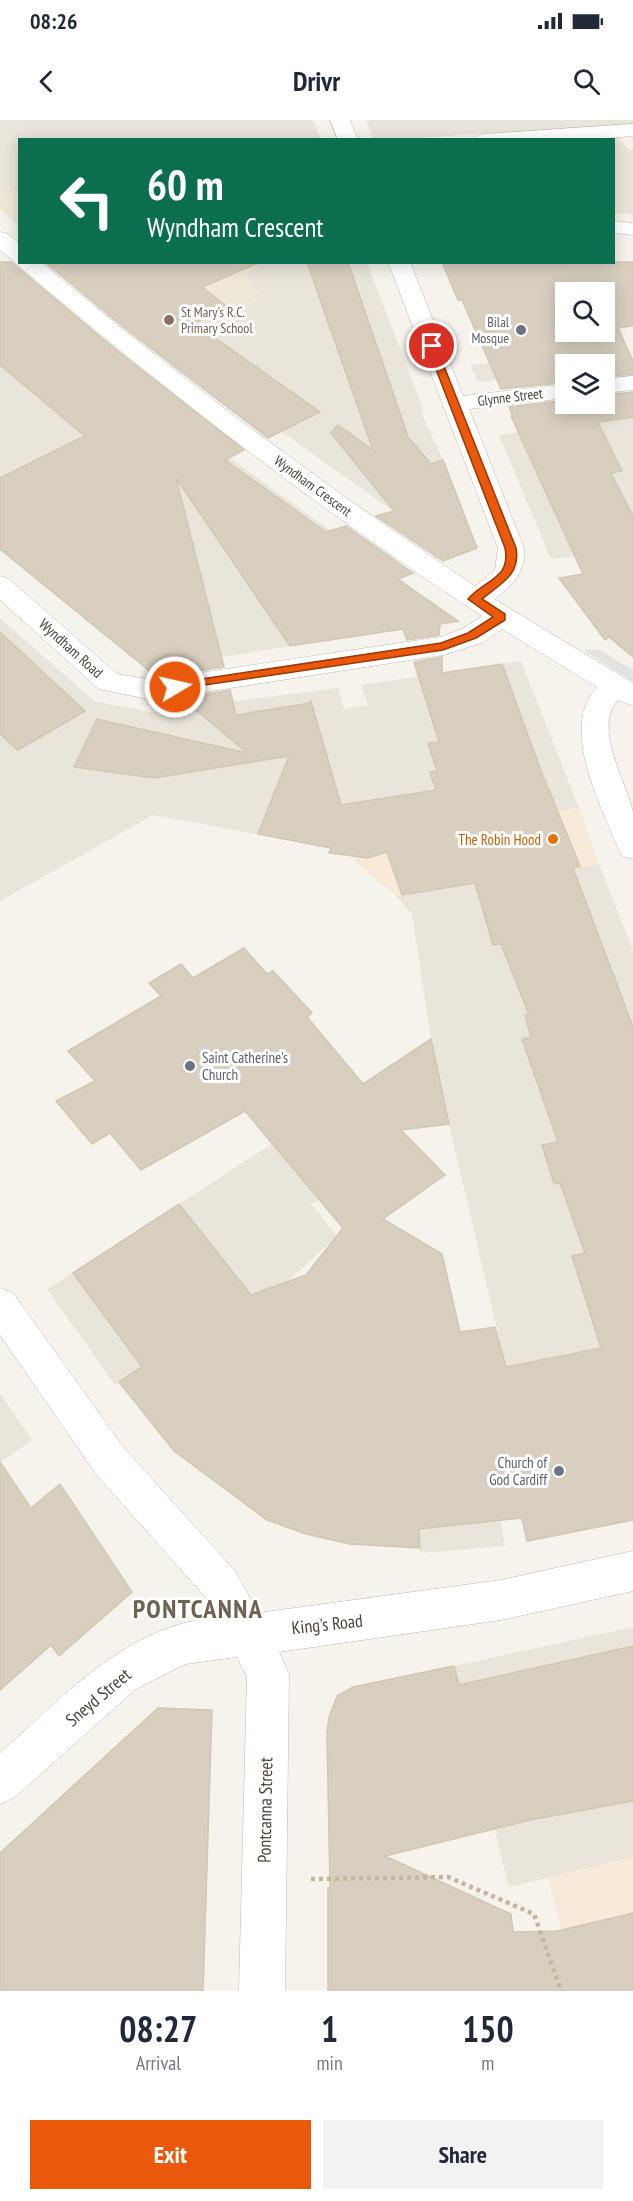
<!DOCTYPE html>
<html lang="en">
<head>
<meta charset="utf-8">
<style>
	body { margin:0; font-family:"PT Sans Narrow",sans-serif; background:#f2f2f3; color:#1f2937; height:100vh; display:flex; flex-direction:column; font-size:22px; white-space:nowrap }
	* { box-sizing:border-box; margin:0 }
	p { font-size:20px; color:#747a83 }
	.icon { flex:none; width:33px; height:33px; fill:none; stroke:currentColor; stroke-width:2; stroke-linecap:round; stroke-linejoin:round }
	.map { position:relative; height:1871px; overflow:hidden }
	.details { display:flex; flex-direction:column; background:#fff; flex:1 }
	.details>* { flex:none }
	.top-card { position:absolute; left:18px; top:18px; width:597px; height:126px; border-radius:0px; box-shadow:0 3px 15px #0003; background:#0b6e4f; color:#fff; overflow:hidden }
	.controls { position:absolute; left:555px; top:162px; display:grid; gap:12px }
	.controls a { display:grid; place-items:center; width:60px; height:60px; border-radius:0px; background:#fff; box-shadow:0 3px 15px #0003; font-size:30px }
	.pin { position:absolute; display:grid; place-items:center; width:51px; height:51px; color:#fff; margin:-26px; border:3px solid #fff; border-radius:50%; box-shadow:0 2px 6px #0007 }
	.me { position:absolute; width:66px; margin:-33px; rotate:81deg; stroke-linejoin:round; filter:drop-shadow(0 0 4px #0008) }
	.turn { display:flex; align-items:center; gap:21px; height:126px; padding:0 30px; font-size:27px }
	.turn .icon { width:78px; height:78px; stroke-width:2.5 }
	.turn b { display:block; font-size:42px; line-height:51px }
	.eta { display:flex; justify-content:space-evenly; align-items:center; height:102px; text-align:center }
	.eta b { font-size:36px; font-weight:700; line-height:42px }
	.cta { display:flex; gap:12px; margin-top:auto; padding:12px 30px }
	.cta a { flex:1; height:69px; border-radius:0px; background:#ea580c; color:#fff; font-size:24px; font-weight:700; line-height:69px; text-align:center }
	.cta a+a { background:#f2f2f3; color:#1f2937 }
	.status { display:flex; justify-content:space-between; align-items:center; height:42px; padding:0 30px; background:#fff; direction:ltr }
	.status svg { height:16px; fill:currentColor }
	header { display:flex; justify-content:space-between; align-items:center; height:78px; padding:0 30px; background:#fff; font-size:27px; font-weight:700 }
	.map>svg:first-child { display:block }
	.residential { fill:#eae5da }
	.commercial { fill:#f7ead8 }
	.education { fill:#efe8d6 }
	.parking { fill:#e5e3e0 }
	.building { fill:#d8cfc1; stroke:#d3c7b4; stroke-width:1.5; fill-rule:evenodd }
	.lines { fill:none; stroke-linecap:round; stroke-linejoin:round }
	.minor-casing { stroke:#c2bbae; stroke-width:1 }
	.path { stroke:#c4b79f; stroke-width:4.5; stroke-dasharray:4 4; stroke-linecap:butt }
	.minor { fill:#fff; fill-rule:evenodd }
	.route { fill:#ea580c; stroke:#983908; stroke-width:1.5 }
	.education-dot { fill:#8d6e63; stroke:#fff; stroke-width:2 }
	.worship-dot { fill:#6b7280; stroke:#fff; stroke-width:2 }
	.food-dot { fill:#e8710a; stroke:#fff; stroke-width:2 }
	.labels { text-anchor:middle; dominant-baseline:central; stroke-width:6; stroke-linejoin:round; paint-order:stroke }
	.far-education-label { font-size:14px; fill:#785e54; stroke:#fff; text-anchor:start }
	.far-worship-label { font-size:14px; fill:#5b616d; stroke:#fff; text-anchor:end }
	.far-street-label { font-size:14px; fill:#4b4439; stroke:#fff }
	.street-label { font-size:15px; fill:#4b4439; stroke:#fff }
	.food-label { font-size:15px; fill:#c56008; stroke:#fff; text-anchor:end }
	.worship-label { font-size:15px; fill:#5b616d; stroke:#fff; text-anchor:start }
	.near-street-label { font-size:18px; fill:#4b4439; stroke:#fff }
	.near-district-label { font-size:26px; font-weight:bold; letter-spacing:1.5px; fill:#6e6250; stroke:#fff }
</style>
</head>
<body>
<div class="status"><b>08:26</b><svg viewBox="0 0 49 12"><path d="M0 12V9h3v3zM5 12V6h3v6zM10 12V3h3v9zM15 12V0h3v12zM26 1h20v11H26zM47 4h2v5h-2z"/></svg></div>
<header><svg class="icon" aria-label="back" viewBox="0 0 24 24"><path d="M15 5l-7 7 7 7"/></svg>Drivr<svg class="icon" aria-label="search" viewBox="0 0 24 24"><circle cx="10" cy="10" r="6"/><path d="M15 15l6 6"/></svg></header>
<div class="map">
<svg width="633" height="1871" viewBox="0 0 633 1871">
	<rect width="100%" height="100%" fill="#f6f3ec"/>
	<g class="residential">
		<path d="M0,0H313L321,19L20,20L19,70L0,76Z"/>
		<path d="M366,0H633V3L404,19L374,20Z"/>
		<path d="M618,17L629,30L633,29V94L614,93V20H576Z"/>
		<path d="M238,143H367L424,291L421,292L443,340L432,344L424,381L393,391L155,222L263,179Z"/>
		<path d="M0,149L223,333L396,458L290,526L152,549L0,420Z"/>
		<path d="M593,232L600,244H566L565,252L478,262L470,245Z"/>
		<path d="M633,297V428L551,439L499,315Z"/>
		<path d="M0,498L94,581L150,592L338,568L344,589L368,585L361,565L521,541L579,688L351,727L353,736L329,733L331,728L153,695L0,781Z"/>
		<path d="M599,744L633,831V1400L506,1247L440,966L431,919L412,794L396,776Z"/>
		<path d="M272,1024L318,1080L311,1084L337,1116L286,1163L115,1265L47,1169Z"/>
		<path d="M0,1273L32,1320L0,1342Z"/>
		<path d="M485,1316L505,1426L420,1433L419,1403Z"/>
		<path d="M633,1507V1737L509,1767L454,1546Z"/>
	</g>
	<g class="commercial">
		<path d="M579,688L599,744L396,776L355,742L353,736L351,727Z"/>
		<path d="M633,1737V1871H578L548,1758Z"/>
	</g>
	<g class="education">
		<path d="M19,70H20L19,107L0,89V76Z"/>
		<path d="M238,143L263,179L155,222L86,165Z"/>
	</g>
	<path class="parking" d="M598,529L633,550V562L583,530Z"/>
	<g class="building">
		<path d="M0,142H11L114,228L244,330L225,340L326,412L346,406L413,453L398,459L458,501L440,504L439,515L407,520L403,509L290,526L176,358L224,547L157,557L0,429V358L85,316L0,245Z"/>
		<path d="M45,142H260L202,167L229,188L194,203L320,292L268,318L122,206Z"/>
		<path d="M307,142H348L408,317L431,344L443,340L477,428L443,441L376,396L394,391L331,313L338,305L373,330Z"/>
		<path d="M442,142H633V206L618,208L633,241V254L604,257V244H566V262L501,269L462,180H458ZM566,172H604V212H566Z"/>
		<path d="M633,272V297L598,302L622,351L611,353L633,396V537L609,517L605,520L559,458L583,454L511,296H513L509,287L566,280V284H604V275Z"/>
		<path d="M0,512L85,591L18,630L0,614Z"/>
		<path d="M442,537V553L502,544L541,651L580,746L573,748L633,907V1400L527,1421L522,1398L419,1409L420,1428L350,1424L306,1414L267,1400L174,1331L119,1262L142,1247L73,1153L179,1084L251,1175L306,1155L343,1108L245,991L141,1050L110,1013L92,1024L56,981L95,961L68,931L161,876L149,863L181,844L193,858L244,828L267,854L273,851L312,893L307,897L363,964L431,919L449,1004L401,1010L445,1055L383,1099L442,1134L460,1212L495,1207L506,1247L601,1228L572,1136L585,1133L560,1063L554,1064L542,1025L558,1022L522,919L531,917L525,895H529L501,824L493,825L475,763L402,775L387,732L368,738L329,733L331,728L258,714L289,636L154,658L74,647L97,599L247,633L182,578L230,570L236,595L310,583L311,581L341,685L436,670L430,652L437,651L428,623L439,622L414,542Z"/>
		<path d="M0,1342L31,1388L60,1364L132,1472L59,1536L51,1525L0,1570Z"/>
		<path d="M633,1526V1681L530,1700L385,1736L511,1794L513,1812L557,1811L633,1793V1871H328V1768H330L327,1614L329,1597L337,1576L353,1567L454,1546L459,1565Z"/>
		<path d="M158,1588L212,1590L203,1871H0V1733Z"/>
	</g>
	<g class="lines">
		<defs>
			<g id="minor">
				<path d="M330,0H350L358,20H338Z"/>
				<path d="M633,4V16L582,20H474L477,16L484,14Z"/>
				<path d="M614,101L633,103V115L614,113Z"/>
				<path d="M0,112L8,114L20,124V142H41L121,208L238,299L359,387L475,466L495,450L498,428L388,142H410L463,276L566,264V278L469,289L524,428C526,452 513,466 494,479L633,563V586L618,580C592,607 627,663 633,692C633,707 633,725 633,739L622,736L618,728C601,686 559,607 597,567L502,509L482,523L443,535L153,580L99,569L0,480V456L9,459L117,554L153,560L440,517L462,509L482,496C314,387 152,260 0,130Z"/>
				<path d="M633,256V270L604,273V259Z"/>
				<path d="M0,1168L13,1173L124,1328L235,1451L258,1493L501,1460L633,1431V1471L501,1500L279,1532L289,1554L285,1871H239L247,1557L237,1537L185,1544L136,1569L15,1677L0,1684V1633C56,1584 110,1523 184,1503C195,1500 206,1500 217,1498L207,1479L96,1354L0,1215Z"/>
			</g>
		</defs>
		<use href="#minor" class="minor-casing"/>
		<path class="path" d="M311,1759L448,1757L534,1794L561,1871"/>
		<use href="#minor" class="minor"/>
	</g>
	<path class="route" d="M432,223L436,226L516,428C521,455 500,464 482,479L505,494V500L476,518L443,530L171,570V564L175,563L441,523L468,513L493,497L468,479C485,459 511,459 505,428L427,226Z"/>
	<circle class="education-dot" cx="169" cy="200" r="6"/>
	<g class="worship-dot">
		<circle cx="521" cy="210" r="6"/>
		<circle cx="190" cy="946" r="6"/>
		<circle cx="559" cy="1351" r="6"/>
	</g>
	<circle class="food-dot" cx="553" cy="719" r="6"/>
	<g class="labels">
		<g class="far-education-label">
			<text x="181" y="192">St Mary's R.C.<tspan x="181" dy="16">Primary School</tspan></text>
		</g>
		<g class="far-worship-label">
			<text x="509" y="202">Bilal<tspan x="509" dy="16">Mosque</tspan></text>
		</g>
		<g class="far-street-label">
			<text transform="translate(510 277) rotate(-7)">Glynne Street</text>
			<text transform="translate(313 366) rotate(36)">Wyndham Crescent</text>
		</g>
		<g class="street-label">
			<text transform="translate(71 528) rotate(42)">Wyndham Road</text>
		</g>
		<g class="food-label">
			<text x="541" y="719">The Robin Hood</text>
		</g>
		<g class="worship-label">
			<text x="202" y="937">Saint Catherine's<tspan x="202" dy="17">Church</tspan></text>
			<text x="547" y="1342" text-anchor="end">Church of<tspan x="547" dy="17">God Cardiff</tspan></text>
		</g>
		<g class="near-street-label">
			<text transform="translate(327 1504) rotate(-6)">King's Road</text>
			<text transform="translate(98 1577) rotate(-40)">Sneyd Street</text>
			<text transform="translate(265 1690) rotate(-89)">Pontcanna Street</text>
		</g>
		<g class="near-district-label">
			<text x="198" y="1488">PONTCANNA</text>
		</g>
	</g>
</svg>
<div class="controls">
<a><svg class="icon" aria-label="search" viewBox="0 0 24 24"><circle cx="10" cy="10" r="6"/><path d="M15 15l6 6"/></svg></a>
<a><svg class="icon" aria-label="layers" viewBox="0 0 24 24"><path d="M12 4l9 5-9 5-9-5zM3 14l9 5 9-5"/></svg></a>
</div>
<div class="pin" style="left:432px;top:226px;background:#d93025"><svg class="icon" aria-label="arrive" viewBox="0 0 24 24"><path d="M6 21V4h12l-3 4 3 4H6"/></svg></div>
<svg class="me" style="left:175px;top:567px" viewBox="-20 -20 40 40"><circle r="17" fill="#ea580c" stroke="#fff" stroke-width="3"/><path d="M0-11L8 9 0 5-8 9z" fill="#fff"/></svg>
<div class="top-card">
<div class="turn"><svg class="icon" aria-label="left" viewBox="0 0 24 24"><path d="M17 20v-9H6M10 6l-5 5 5 5"/></svg><div><b>60 m</b>Wyndham Crescent</div></div>
</div>
</div>
<section class="details">
<div class="eta">
<div><b>08:27</b><p>Arrival</p></div>
<div><b>1</b><p>min</p></div>
<div><b>150</b><p>m</p></div>
</div>
<div class="cta"><a>Exit</a><a>Share</a></div>
</section>
</body>
</html>
